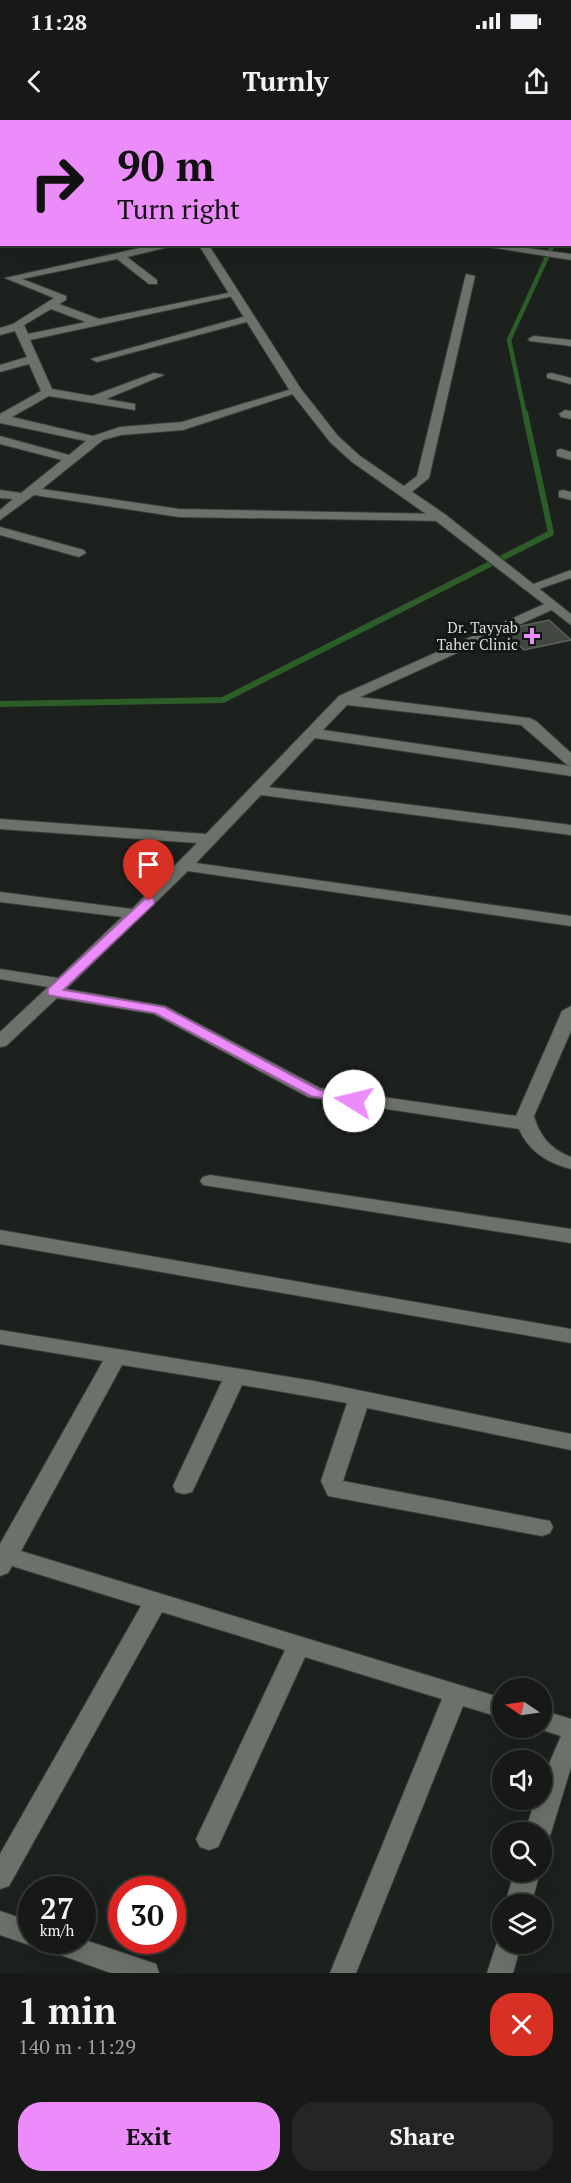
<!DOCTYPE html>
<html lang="en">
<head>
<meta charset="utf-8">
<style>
	body { margin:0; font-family:"PT Serif",serif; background:#232623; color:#f1f3f6; height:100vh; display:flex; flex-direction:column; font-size:22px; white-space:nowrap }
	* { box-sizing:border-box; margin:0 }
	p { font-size:20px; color:#9ea0a1 }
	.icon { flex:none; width:33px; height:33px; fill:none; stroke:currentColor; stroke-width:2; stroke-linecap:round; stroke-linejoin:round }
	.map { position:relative; height:1853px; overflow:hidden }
	.side { display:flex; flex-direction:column; background:#161916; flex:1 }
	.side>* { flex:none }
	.guide { position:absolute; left:0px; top:0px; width:572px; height:126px; box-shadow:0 6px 24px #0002,0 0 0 2px #353835; background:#ec8cfa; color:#111; overflow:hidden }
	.needle { width:39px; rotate:283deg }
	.tools { position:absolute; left:492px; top:1558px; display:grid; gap:12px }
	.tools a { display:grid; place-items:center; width:60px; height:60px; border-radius:50%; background:#161916; box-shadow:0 6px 24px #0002,0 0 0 2px #353835; font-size:30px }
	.speed { position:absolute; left:18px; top:1756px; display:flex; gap:12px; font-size:30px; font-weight:700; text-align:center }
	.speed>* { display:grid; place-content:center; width:78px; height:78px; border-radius:50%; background:#161916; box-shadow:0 6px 24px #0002,0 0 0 2px #353835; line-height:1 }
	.speed small { font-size:15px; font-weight:400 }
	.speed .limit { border:9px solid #d22; background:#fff; color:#111 }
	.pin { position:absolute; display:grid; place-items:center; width:51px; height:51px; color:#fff; margin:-62px -26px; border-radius:50% 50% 50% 0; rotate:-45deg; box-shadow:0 0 6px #0007 }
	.pin .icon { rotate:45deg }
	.me { position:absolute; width:66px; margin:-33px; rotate:279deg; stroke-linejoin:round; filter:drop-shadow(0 0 4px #0008) }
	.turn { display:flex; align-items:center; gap:21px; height:126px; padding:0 18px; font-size:27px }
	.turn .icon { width:78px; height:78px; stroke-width:2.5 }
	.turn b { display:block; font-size:42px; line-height:51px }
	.round { display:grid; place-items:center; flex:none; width:63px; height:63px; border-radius:24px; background:#232623 }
	.overview { display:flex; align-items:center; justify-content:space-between; height:102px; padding:0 18px }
	h1 { font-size:36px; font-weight:700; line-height:45px }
	.primary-button { display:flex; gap:12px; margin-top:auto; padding:12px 18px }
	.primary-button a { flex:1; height:69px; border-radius:24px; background:#ec8cfa; color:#111; font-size:24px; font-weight:700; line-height:69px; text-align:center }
	.primary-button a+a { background:#232623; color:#f1f3f6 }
	.status { display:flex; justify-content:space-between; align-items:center; height:42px; padding:0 30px; background:#161916; direction:ltr }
	.status svg { height:16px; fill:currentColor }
	header { display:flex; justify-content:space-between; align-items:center; height:78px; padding:0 18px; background:#161916; font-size:27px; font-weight:700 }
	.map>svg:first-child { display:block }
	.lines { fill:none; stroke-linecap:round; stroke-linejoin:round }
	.stream-far1 { stroke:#2c5c28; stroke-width:4.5 }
	.stream { stroke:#2c5c28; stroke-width:6 }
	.building { fill:#434742; stroke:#5d625c; stroke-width:1.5 }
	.lane-casing { stroke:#3a3d3a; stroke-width:2 }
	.street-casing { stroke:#3a3d3a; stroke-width:2 }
	.secondary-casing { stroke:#3a3d3a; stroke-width:2 }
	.lane { fill:#6c716b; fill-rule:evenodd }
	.street { fill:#6c716b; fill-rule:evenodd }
	.secondary { fill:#6c716b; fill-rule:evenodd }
	.route { fill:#ec8cfa; stroke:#995ba2; stroke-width:1.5 }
	.poi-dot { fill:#ec8cfa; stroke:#141814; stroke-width:2 }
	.labels { text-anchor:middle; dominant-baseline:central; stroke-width:6; stroke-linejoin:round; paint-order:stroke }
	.far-poi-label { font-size:15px; fill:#daddda; stroke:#141814; text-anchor:end }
</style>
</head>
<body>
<div class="status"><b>11:28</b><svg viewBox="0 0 49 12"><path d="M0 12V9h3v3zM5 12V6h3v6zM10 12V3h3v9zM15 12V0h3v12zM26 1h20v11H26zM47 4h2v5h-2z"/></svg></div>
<header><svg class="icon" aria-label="back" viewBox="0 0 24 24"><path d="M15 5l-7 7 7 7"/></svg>Turnly<svg class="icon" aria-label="share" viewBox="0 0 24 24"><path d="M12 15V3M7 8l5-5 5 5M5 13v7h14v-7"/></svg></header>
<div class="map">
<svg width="571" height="1853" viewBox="0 0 571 1853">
	<rect width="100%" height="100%" fill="#1d211d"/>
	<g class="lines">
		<path class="stream-far1" d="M525,295L509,220L553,124"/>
		<path class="stream" d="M0,584L223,580L551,413L525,293"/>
	</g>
	<path class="building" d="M549,500L571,520L524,530L506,513L521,506Z"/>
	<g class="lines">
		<defs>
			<g id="lane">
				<path d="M276,0H284L275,2Z"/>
				<rect x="0" y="36" width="2" height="4"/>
				<path d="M470,124H497L571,134V140Z"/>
			</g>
			<g id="street">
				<path d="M158,124H181L127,137L157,160V164H149L117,139L22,159L66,176V180L59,184L99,199L233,172L238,175L30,220L52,269L92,276L154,253L164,255L106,279L135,284V290L49,276L12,297L93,316L120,307L182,302L292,269L302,271L183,310L121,315L103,320L42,369L179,389L441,394L447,398L446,401L179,397L34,375L0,400V390L13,379L0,378V370L21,373L62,340L0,324V316L69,335L86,321L0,303V294L41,271L29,244L0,252V245L27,237L15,211L0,215V208L13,204L54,178L5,158ZM51,189L86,202L28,214L24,205Z"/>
				<path d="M466,154L475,156L429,358L408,375H400V369L417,356Z"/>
				<path d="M250,195L254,196V200L97,242L91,239Z"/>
				<path d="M534,216L571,220V226L530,221L528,219Z"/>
				<path d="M551,253L571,258V264L547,258V254Z"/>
				<path d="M565,290L571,291V299L561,297L559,294Z"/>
				<path d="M561,329L571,332V340L557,336V330Z"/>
				<path d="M563,370L571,372V380L559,377V371Z"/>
				<path d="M0,407L84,430L86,433L79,437L0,415Z"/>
				<path d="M571,450V458L530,472L523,468Z"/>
				<path d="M551,481L558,485L556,488L360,577L529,598L536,601L571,633V646L566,644L521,605L347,585L323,610L571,646V656L315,618L269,667L571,705V715L261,675L196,743L571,796V806L188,751L66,869L165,886L320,968L516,996L562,891L571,886V911L534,996C540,1017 551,1029 571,1037V1049C548,1043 529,1032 519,1009L308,977L154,894L57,878L6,926L0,927V912L48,867L0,859V849L58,858L122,797L0,782V772L132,789L197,723L0,709V699L206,714L339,576Z"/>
				<path d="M210,1055L571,1109V1123L203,1065L200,1061L203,1057Z"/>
				<path d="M0,1110L571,1209V1223L0,1124Z"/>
				<path d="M0,1210L314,1261L571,1314V1330L367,1288L343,1361L550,1401L553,1407L550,1413L542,1416L328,1376L321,1361L347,1283L242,1265L195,1366L192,1372L184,1374L176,1372L173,1366L222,1261L122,1245L21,1431L502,1578V1598L463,1586L356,1853H330L442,1579L305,1537L218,1727L209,1730L200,1727L196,1719L285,1530L162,1492L9,1766L0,1769V1734L141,1486L12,1446L8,1453L0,1456V1424L103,1241L0,1224Z"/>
				<path d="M542,1590L571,1599V1647L551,1713L547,1721L542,1723V1713H525L535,1680H542V1660L561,1616L536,1608H542Z"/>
				<path d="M514,1752H540L531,1785H505Z"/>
				<path d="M0,1791L32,1802V1821L82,1819L156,1844L159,1853H111L44,1829L40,1823L32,1826L0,1815Z"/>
				<path d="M502,1814V1824H521L513,1853H487L499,1816Z"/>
			</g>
			<g id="secondary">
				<path d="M571,19V26H570V19Z"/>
				<path d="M198,124H208L301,269L338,316L360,336L446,395L571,494V505L436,401L352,342L330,322L290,271Z"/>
			</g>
		</defs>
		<use href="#lane" class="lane-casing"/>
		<use href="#street" class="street-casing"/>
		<use href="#secondary" class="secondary-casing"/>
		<use href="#lane" class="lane"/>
		<use href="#street" class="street"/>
		<use href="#secondary" class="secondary"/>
	</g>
	<path class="route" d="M149,778L154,779V784L63,870L164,887L319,970L359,977V984L311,976L155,893L48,875V869L145,779Z"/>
	<path class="poi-dot" d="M529 507h6v6h6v6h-6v6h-6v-6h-6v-6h6z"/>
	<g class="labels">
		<g class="far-poi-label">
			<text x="518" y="507">Dr. Tayyab<tspan x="518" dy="17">Taher Clinic</tspan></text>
		</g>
	</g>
</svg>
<div class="tools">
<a><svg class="needle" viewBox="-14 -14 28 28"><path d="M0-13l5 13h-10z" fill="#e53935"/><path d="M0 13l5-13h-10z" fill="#9ea0a1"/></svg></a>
<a><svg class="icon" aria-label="sound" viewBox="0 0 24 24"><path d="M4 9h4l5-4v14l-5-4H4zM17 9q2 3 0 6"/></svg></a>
<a><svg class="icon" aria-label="search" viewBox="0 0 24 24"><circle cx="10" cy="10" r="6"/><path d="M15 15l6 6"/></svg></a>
<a><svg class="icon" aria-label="layers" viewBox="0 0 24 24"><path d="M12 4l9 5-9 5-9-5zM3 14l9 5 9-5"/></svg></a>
</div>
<div class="speed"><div>27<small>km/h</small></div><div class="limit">30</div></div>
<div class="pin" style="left:149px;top:781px;background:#d93025"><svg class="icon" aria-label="arrive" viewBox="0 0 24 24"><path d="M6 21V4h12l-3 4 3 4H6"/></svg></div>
<svg class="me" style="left:354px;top:981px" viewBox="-20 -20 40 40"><circle r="19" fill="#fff"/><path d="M0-13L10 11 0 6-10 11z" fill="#ec8cfa"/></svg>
<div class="guide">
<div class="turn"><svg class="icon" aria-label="right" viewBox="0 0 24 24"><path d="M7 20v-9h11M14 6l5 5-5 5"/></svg><div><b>90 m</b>Turn right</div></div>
</div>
</div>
<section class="side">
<div class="overview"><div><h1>1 min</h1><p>140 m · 11:29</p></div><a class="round" style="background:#d93025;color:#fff"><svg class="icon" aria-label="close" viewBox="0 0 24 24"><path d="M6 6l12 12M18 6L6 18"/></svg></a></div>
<div class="primary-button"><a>Exit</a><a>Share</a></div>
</section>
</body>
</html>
